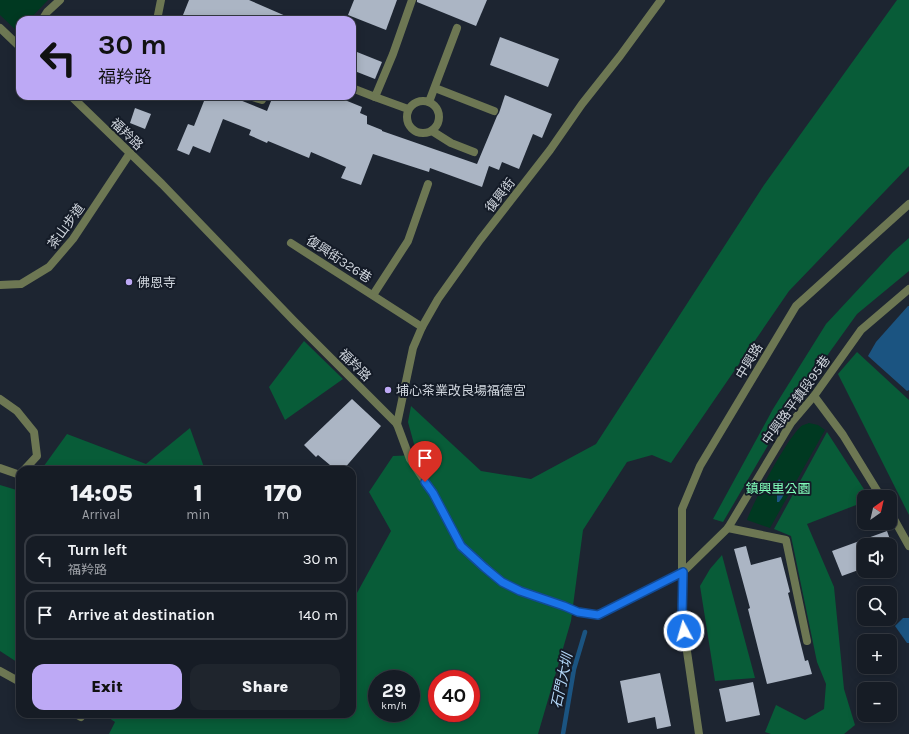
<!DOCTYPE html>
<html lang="en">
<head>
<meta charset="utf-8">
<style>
	body { margin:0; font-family:Karla,"Noto Sans TC",sans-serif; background:#1f252d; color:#f1f3f6; height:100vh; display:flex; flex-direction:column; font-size:15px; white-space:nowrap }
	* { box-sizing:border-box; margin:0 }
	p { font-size:13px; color:#9ea1a7 }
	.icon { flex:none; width:22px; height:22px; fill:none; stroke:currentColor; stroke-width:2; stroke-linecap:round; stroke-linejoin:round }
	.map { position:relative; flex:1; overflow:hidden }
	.details { position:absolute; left:16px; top:466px; width:340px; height:252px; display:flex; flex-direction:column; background:#161c25; border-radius:12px; box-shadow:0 2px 10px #0003,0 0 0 1px #353a42 }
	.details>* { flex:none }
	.hud { position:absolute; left:16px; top:16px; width:340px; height:84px; border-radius:12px; box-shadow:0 2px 10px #0003,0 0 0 1px #353a42; background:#bda9f5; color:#111; overflow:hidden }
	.needle { width:26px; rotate:34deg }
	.controls { position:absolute; left:857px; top:490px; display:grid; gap:8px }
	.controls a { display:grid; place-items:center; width:40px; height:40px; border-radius:8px; background:#161c25; box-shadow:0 2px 10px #0003,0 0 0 1px #353a42; font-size:20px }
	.speed { position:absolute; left:368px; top:670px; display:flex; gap:8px; font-size:20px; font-weight:700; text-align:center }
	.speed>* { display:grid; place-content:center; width:52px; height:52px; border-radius:50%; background:#161c25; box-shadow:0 2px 10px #0003,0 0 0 1px #353a42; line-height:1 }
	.speed small { font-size:10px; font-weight:400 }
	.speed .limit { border:6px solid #d22; background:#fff; color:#111 }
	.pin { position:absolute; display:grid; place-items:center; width:34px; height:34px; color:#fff; margin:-41px -17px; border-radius:50% 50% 50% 0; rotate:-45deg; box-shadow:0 0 4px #0007 }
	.pin .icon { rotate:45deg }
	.me { position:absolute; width:44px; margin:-22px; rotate:354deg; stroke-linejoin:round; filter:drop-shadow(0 0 3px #0008) }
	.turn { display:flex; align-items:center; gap:14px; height:84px; padding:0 16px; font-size:18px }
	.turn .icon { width:52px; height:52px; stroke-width:2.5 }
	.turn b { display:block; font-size:28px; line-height:34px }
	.eta { display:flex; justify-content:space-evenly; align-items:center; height:68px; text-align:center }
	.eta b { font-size:24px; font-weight:800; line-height:28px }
	.action { display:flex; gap:8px; margin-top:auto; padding:8px 16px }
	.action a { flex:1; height:46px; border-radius:12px; background:#bda9f5; color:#111; font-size:16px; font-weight:800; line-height:46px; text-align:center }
	.action a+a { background:#1f252d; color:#f1f3f6 }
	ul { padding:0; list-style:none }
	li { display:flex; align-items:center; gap:12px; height:50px; margin:0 8px 6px; padding:0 8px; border:2px solid #353a42; border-radius:12px }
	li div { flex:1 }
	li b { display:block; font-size:15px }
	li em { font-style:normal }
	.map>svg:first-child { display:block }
	.green { fill:#003921 }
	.forest { fill:#085c38; fill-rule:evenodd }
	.water { fill:#1b5481 }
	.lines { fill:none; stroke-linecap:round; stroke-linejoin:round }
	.stream { stroke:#1b5481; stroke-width:4.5 }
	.building { fill:#abb5c4 }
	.service { stroke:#6d7753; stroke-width:8 }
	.pedestrian { stroke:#6d7753; stroke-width:8 }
	.minor { stroke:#6d7753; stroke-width:8 }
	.tertiary { stroke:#6d7753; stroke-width:8 }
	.route-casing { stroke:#114b97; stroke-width:10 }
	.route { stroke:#1a73e8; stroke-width:7 }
	.poi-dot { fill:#bda9f5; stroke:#141b27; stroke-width:1.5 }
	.labels { text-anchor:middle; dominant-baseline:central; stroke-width:4; stroke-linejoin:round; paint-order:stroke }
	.street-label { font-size:13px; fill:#d0d6de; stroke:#141b27 }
	.poi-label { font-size:13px; fill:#d0d6de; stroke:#141b27; text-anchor:start }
	.park-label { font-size:13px; fill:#80feba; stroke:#141b27 }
	.water-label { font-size:14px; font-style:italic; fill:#b1d4f5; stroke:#141b27 }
</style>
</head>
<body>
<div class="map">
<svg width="909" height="734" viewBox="0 0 909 734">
	<rect width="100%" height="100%" fill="#1d2531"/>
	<g class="green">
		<path d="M0,0H48L29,20H20V30L18,32L0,15Z"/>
		<path d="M809,423L818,425L825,430L770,528L747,520C752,504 791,431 803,425C804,425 809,423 809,423Z"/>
	</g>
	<g class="forest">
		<path d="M897,0H909V166L789,291L671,463L652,455L627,462L583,530L571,621L538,734H109L115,722L103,714H352V602L391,531L369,492L393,456L417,455L408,422L411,406L481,471L531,479L596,444L764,185ZM377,679H411V713H377ZM437,679H471V713H437Z"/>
		<path d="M909,238V271L857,314L791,406L723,522L713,519L773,409L826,324L893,252Z"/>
		<path d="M304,341L343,379L285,420L269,387Z"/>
		<path d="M857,352L909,400V515L838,374Z"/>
		<path d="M190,428L205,470H41L67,434L146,464Z"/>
		<path d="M827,432L869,497H864V502L807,524L834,587L844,689L855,725L844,734H771L765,732L776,705L805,720L824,709L826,684L817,662L791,536L774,529Z"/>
		<path d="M0,485L20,491V664L0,651Z"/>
		<path d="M722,555L755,678L715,681L700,586L710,569Z"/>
	</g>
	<g class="water">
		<path d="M908,306H909V390L907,391L868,356L876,342Z"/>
		<path d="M779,479C788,486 786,493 779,502H777V483Z"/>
		<path d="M903,618H909V643H907L895,626Z"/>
	</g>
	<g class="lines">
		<path class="stream" d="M563,734L574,669L585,632"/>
	</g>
	<g class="building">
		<path d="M189,0H249L295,20H181Z"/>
		<path d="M354,0H397L386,30L348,15Z"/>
		<path d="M417,0H487L476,26L417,2Z"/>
		<path d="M500,37L559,59L548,87L490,65Z"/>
		<path d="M352,50L382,62L375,79L352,70Z"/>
		<path d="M505,95L552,114L542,138L533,134L519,169L502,162L499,170L489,166L482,187L430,168L429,172L373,154L361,185L341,178L346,167L311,152L309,158L268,141L267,143L249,135L251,130L223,119L210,153L193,146L189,155L177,150L188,124L194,126L206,96H230L267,111L273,96H335L362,107L360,113L367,116V124L382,130V131L477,164L497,116L499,113Z"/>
		<path d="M135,108L151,114L145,129L130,123Z"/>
		<path d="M352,399L381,426L343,470H336L318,455L316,457L304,445Z"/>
		<path d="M887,531L892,545H864V568L842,576L832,551Z"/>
		<path d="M746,546L751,565L781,557L790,592L788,593L805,661L808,660L812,674L767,684L748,609L750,608L734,549Z"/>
		<path d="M660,673L671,726L657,729L655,717L628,723L620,681Z"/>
		<path d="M753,682L760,715L726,722L719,689Z"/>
	</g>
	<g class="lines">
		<g class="service">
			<path d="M42,20L47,12L60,0"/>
			<path d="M157,20L161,0"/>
			<path d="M352,88L375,97L393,54L412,0"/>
			<path d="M435,88L494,111"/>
			<path d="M249,96L262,100L264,96"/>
			<path d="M375,97L408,109"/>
			<circle cx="423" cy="117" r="16"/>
			<path d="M429,102L457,28"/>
			<path d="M432,131L451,143L474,152"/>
			<path d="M291,243L422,327"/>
			<path d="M373,295L408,241L428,184"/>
			<path d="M397,424L413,348L422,327L438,299L480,240L550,150L582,104L620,56L661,0"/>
			<path d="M728,528L786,540L807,641"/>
		</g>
		<g class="pedestrian">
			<path d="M0,285L21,284L49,267L73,239L130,153"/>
			<path d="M0,399L17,411L34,432L37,456L24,470"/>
			<path d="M0,468L20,475"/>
			<path d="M0,671L20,682"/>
			<path d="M76,714L81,717"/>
		</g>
		<g class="minor">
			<path d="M0,28L20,47"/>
			<path d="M71,96L162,184L294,321L397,424L410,459L433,493L461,546L502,582L520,591L564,606L578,612L599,615L683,572L728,528L791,423L814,396L861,330L909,289"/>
			<path d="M814,396L843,435L881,497"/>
			<path d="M890,512L909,546"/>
		</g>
		<path class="tertiary" d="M699,734L682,617V509L700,466L796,306L909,204"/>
	</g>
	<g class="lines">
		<defs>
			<path id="route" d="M425,482L433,493L461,546L485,568L502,582L520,591L564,606L578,612L598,615L683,572L682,617L684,631"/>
		</defs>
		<use href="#route" class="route-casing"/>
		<use href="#route" class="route"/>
	</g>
	<g class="poi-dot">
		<circle cx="129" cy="282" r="4"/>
		<circle cx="388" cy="390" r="4"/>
	</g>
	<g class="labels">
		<g class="street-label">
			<text transform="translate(127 134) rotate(44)">福羚路</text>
			<text transform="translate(500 195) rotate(-52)">復興街</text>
			<text transform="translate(66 226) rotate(-54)">茶山步道</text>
			<text transform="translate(339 259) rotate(33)">復興街326巷</text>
			<text transform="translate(749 361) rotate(-59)">中興路</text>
			<text transform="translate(355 365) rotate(45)">福羚路</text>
			<text transform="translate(796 400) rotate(-54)">中興路平鎮段95巷</text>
		</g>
		<g class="poi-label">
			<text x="137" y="282">佛恩寺</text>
			<text x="396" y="390">埔心茶業改良場福德宮</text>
		</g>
		<g class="park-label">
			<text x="778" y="488">鎮興里公園</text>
		</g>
		<g class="water-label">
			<text transform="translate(562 681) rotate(-78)">石門大圳</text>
		</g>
	</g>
</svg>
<div class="controls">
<a><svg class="needle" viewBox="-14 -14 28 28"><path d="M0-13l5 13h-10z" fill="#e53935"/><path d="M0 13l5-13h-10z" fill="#9ea1a7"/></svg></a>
<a><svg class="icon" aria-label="sound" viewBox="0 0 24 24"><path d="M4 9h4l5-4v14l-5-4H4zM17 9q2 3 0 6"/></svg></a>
<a><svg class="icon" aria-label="search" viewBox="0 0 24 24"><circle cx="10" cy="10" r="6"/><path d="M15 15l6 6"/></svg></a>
<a>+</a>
<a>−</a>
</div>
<div class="speed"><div>29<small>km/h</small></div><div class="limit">40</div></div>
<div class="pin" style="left:425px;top:482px;background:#d93025"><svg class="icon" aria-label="arrive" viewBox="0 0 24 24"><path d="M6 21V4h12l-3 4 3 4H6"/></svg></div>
<svg class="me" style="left:684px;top:631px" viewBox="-20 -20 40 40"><circle r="17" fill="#1a73e8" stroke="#fff" stroke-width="3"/><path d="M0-11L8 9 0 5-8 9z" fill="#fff"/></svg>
<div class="hud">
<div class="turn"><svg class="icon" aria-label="left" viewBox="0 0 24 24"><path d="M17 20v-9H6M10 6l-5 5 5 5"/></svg><div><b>30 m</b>福羚路</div></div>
</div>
<section class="details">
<div class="eta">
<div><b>14:05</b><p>Arrival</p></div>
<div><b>1</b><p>min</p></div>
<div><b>170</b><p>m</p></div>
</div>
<ul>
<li><svg class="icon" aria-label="left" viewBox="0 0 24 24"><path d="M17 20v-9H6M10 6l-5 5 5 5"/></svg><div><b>Turn left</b><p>福羚路</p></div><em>30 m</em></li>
<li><svg class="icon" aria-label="arrive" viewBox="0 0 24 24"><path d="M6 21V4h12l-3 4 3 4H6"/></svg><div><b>Arrive at destination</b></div><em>140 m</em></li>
</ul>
<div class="action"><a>Exit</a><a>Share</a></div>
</section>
</div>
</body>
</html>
